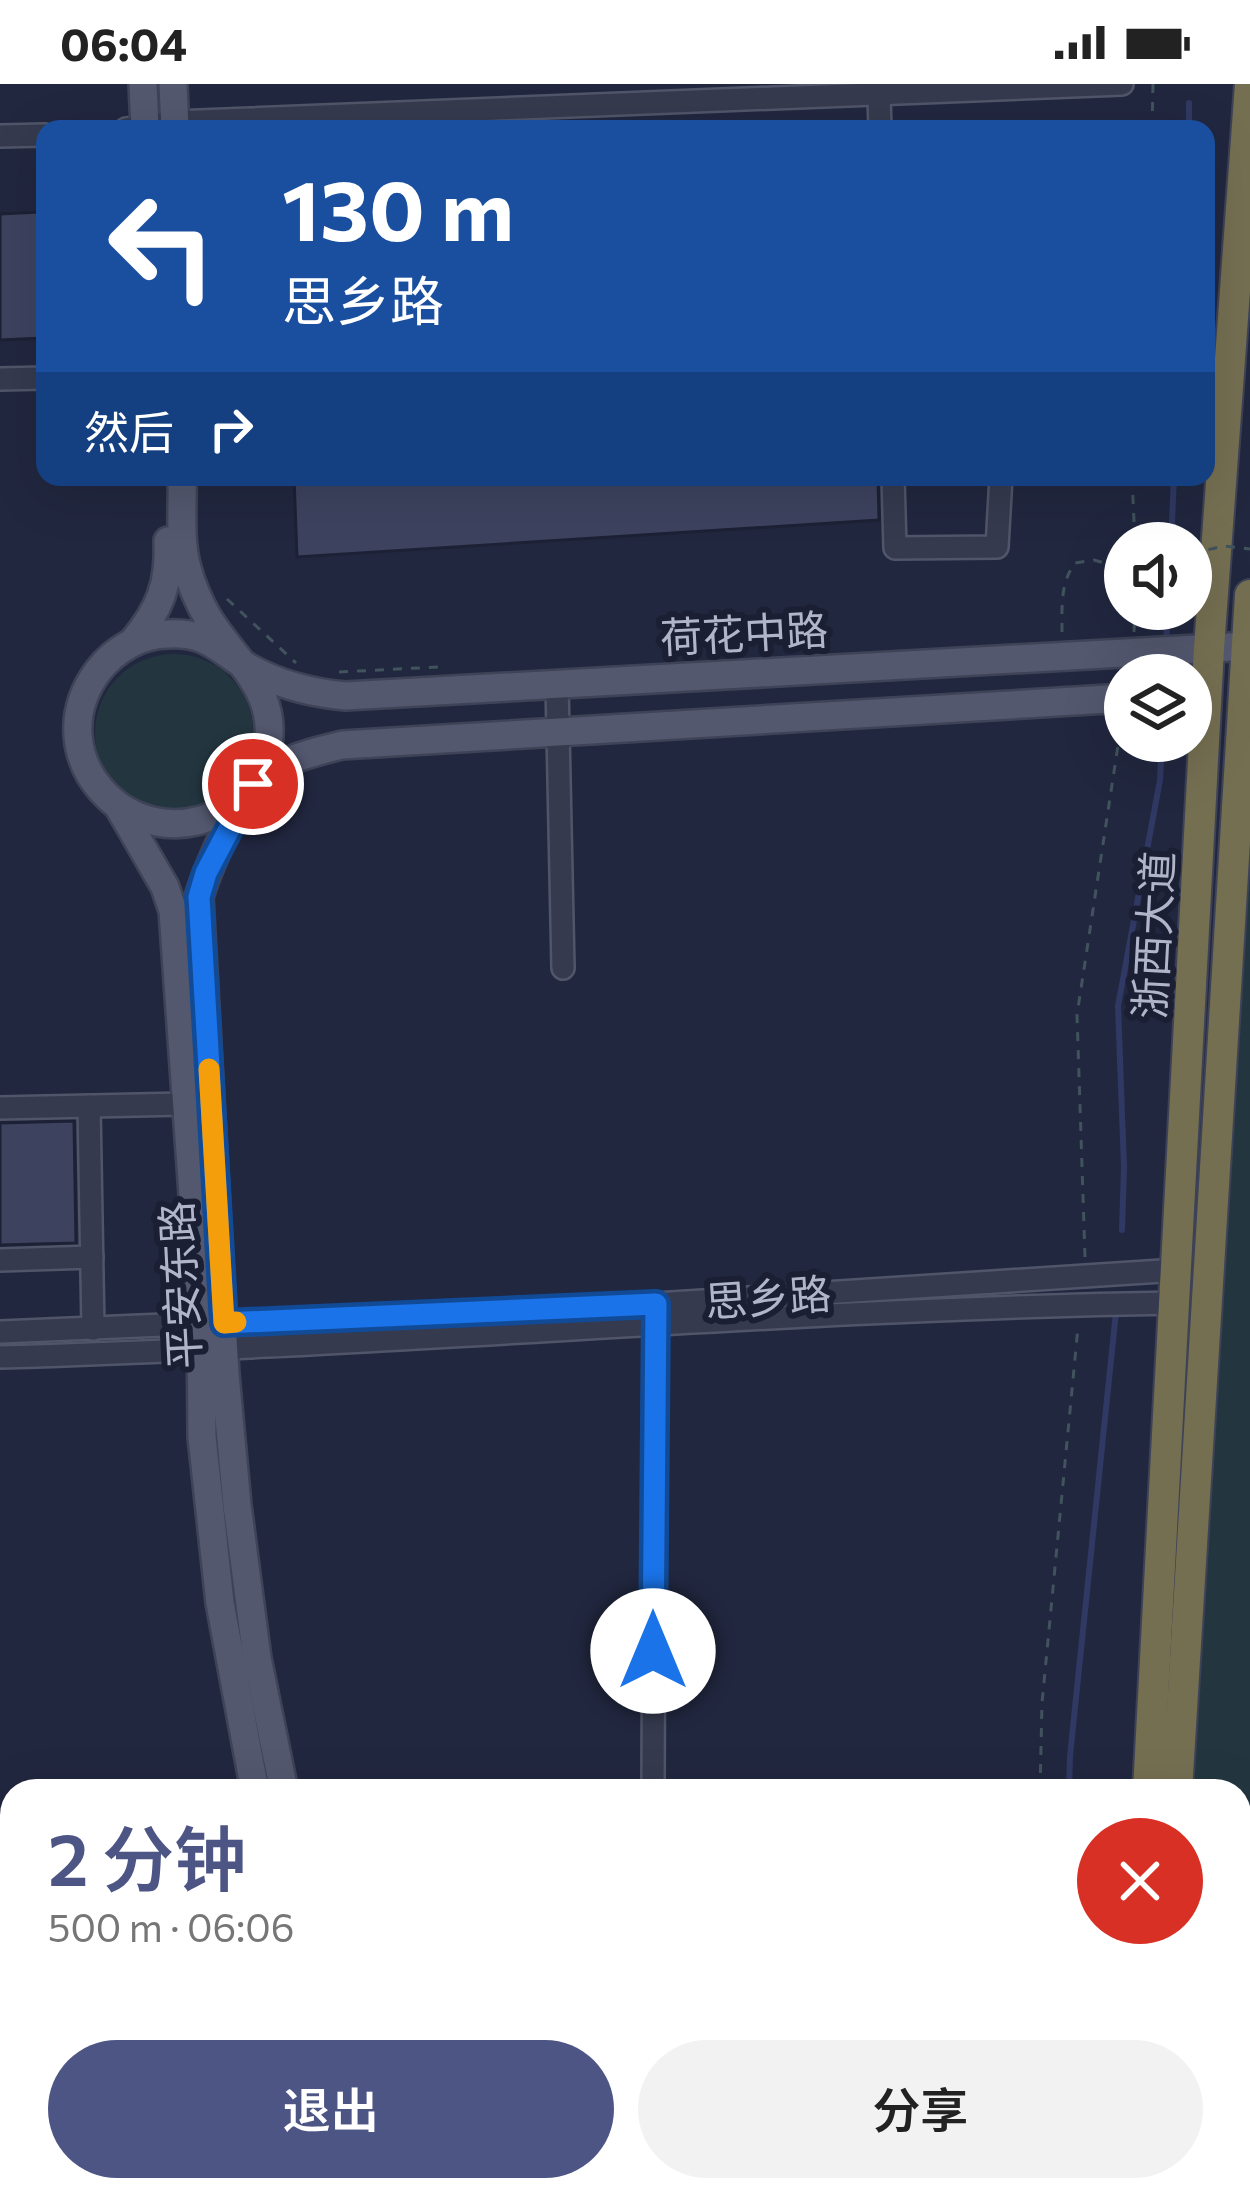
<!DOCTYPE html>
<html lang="zh">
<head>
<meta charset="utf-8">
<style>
	body { margin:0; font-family:Commissioner,"Noto Sans SC",sans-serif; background:#f2f2f2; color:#222; height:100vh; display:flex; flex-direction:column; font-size:45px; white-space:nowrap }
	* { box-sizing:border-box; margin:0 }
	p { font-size:39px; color:#767676 }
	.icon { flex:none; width:66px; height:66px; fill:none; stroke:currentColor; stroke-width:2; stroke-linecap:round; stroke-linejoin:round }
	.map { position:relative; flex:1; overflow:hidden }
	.details { position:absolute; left:0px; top:1695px; width:1251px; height:423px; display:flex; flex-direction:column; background:#fff; border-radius:36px 36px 0 0; box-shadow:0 12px 48px #0002 }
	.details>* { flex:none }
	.banner { position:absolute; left:36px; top:36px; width:1179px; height:366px; border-radius:24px; box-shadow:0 12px 48px #0002; background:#1a4fa0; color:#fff; overflow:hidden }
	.controls { position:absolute; left:1104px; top:438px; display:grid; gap:24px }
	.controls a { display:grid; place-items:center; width:108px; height:108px; border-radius:50%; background:#fff; box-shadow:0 12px 48px #0002; font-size:60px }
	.pin { position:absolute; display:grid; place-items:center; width:102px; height:102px; color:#fff; margin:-51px; border:6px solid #fff; border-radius:50%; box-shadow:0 3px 12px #0007 }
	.me { position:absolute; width:132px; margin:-66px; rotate:0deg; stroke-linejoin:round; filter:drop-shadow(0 0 9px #0008) }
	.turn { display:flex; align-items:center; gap:42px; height:252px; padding:0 48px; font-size:54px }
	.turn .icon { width:156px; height:156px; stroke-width:2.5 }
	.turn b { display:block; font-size:84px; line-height:102px }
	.then { display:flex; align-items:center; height:114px; padding:0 48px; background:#0003; gap:24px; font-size:45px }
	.round { display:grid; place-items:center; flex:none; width:126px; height:126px; border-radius:63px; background:#f2f2f2 }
	.head { display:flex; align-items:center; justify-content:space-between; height:204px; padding:0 48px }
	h1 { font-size:72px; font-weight:600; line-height:90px; color:#4d5585 }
	.button { display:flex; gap:24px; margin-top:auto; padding:24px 48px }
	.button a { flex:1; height:138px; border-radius:72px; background:#4d5585; color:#fff; font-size:48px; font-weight:600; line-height:138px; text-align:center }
	.button a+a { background:#f2f2f2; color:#222 }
	.status { display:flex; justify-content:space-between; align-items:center; height:84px; padding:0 60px; background:#fff; direction:ltr }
	.status svg { height:33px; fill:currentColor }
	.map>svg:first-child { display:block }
	.green { fill:#233640 }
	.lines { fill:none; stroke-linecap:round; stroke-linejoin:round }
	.stream { stroke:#303963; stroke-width:6 }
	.building { fill:#3d435f; stroke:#1d2135; stroke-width:3 }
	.minor-casing { stroke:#505569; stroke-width:26 }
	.major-casing { stroke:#3e4357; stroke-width:32 }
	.highway-casing { stroke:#3e4256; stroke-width:34 }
	.path { stroke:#41535d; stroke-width:3; stroke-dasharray:9 9; stroke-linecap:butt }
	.minor { stroke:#353a4e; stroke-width:21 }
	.major { stroke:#53586f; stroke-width:27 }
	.highway { stroke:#756f52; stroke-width:30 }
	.path-bridge { stroke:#41535d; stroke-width:3; stroke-dasharray:9 9; stroke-linecap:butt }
	.route-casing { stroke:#114b97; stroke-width:30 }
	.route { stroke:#1a73e8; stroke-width:21 }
	.slow { stroke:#f59e0b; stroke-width:21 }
	.labels { text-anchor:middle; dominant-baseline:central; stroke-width:12; stroke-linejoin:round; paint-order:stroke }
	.street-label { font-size:42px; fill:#b1b5ca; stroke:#1b1f33 }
</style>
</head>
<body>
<div class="status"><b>06:04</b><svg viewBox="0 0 49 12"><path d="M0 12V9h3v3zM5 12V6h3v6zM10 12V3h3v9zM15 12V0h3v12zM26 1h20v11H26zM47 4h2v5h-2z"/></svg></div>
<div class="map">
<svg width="1250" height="2117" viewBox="0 0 1250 2117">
	<rect width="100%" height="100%" fill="#21273f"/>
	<g class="green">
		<circle cx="174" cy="649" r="79"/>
		<path d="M1250,788V1964L1239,1967V1707H1191Z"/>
		<path d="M1250,2023V2117H1179L1178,2106H1239V2026Z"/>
	</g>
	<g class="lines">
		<g class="stream">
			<path d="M1189,19V45"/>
			<path d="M1171,459L1174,393"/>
			<path d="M1166,557L1168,525"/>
			<path d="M1165,591L1166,577"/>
			<path d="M1122,1146L1124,1083L1118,922L1160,696L1162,657"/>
			<path d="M1069,1707L1070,1672L1116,1228"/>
			<path d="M0,2105H12"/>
			<path d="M490,2106L621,2117"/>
			<path d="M714,2117L749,2106"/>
			<path d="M1060,2117L1062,2106"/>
		</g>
	</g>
	<g class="building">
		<path d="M39,128L44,254L0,256V130Z"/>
		<path d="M294,393H878L879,436L297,473Z"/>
		<path d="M74,1037L76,1159L0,1161V1039Z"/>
	</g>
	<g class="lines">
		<defs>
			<g id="minor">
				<path d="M879,12L880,45"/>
				<path d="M126,45L174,38L1122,0"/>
				<path d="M0,52L45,51"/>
				<path d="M0,295L45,294"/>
				<path d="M893,393L895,464L997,463L1001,393"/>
				<path d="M557,601L563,884"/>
				<path d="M89,1022L93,1245"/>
				<path d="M0,1024L184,1020"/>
				<path d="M0,1176L92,1173"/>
				<path d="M0,1248L656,1220L1177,1186"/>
				<path d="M0,1273C392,1262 783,1225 1176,1219"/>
				<path d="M653,1707L655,1226"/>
				<path d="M1239,1976L1250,1973"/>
				<path d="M0,2069L12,2072"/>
			</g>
			<g id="major">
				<path d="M143,0L145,45"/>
				<path d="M173,0L175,45"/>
				<path d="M182,393C183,421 179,457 187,484C191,500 200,520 208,534C236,579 282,610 266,670C260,693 243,716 223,727C131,776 35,672 98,587C114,566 141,550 168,550C209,548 218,566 249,584C278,600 312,609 345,612L1250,562"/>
				<path d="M133,558C160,525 170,500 168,457"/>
				<path d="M120,725L165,803L173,827L201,1224L202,1353L220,1519L255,1707"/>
				<path d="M284,1707L257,1574L237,1421L225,1290L199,813C206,789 237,716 254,699C276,677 313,668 342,661L1125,614"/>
				<path d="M348,2106L351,2117"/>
				<path d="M373,2106L375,2117"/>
			</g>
			<g id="highway">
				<path d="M1148,1707L1209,564L1250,0"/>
				<path d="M1177,1707L1250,511"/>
				<path d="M1126,2117V2106"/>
				<path d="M1160,2117V2106"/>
			</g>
		</defs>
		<use href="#minor" class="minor-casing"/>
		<use href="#major" class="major-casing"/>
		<use href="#highway" class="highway-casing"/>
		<g class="path">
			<path d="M1152,45L1153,0"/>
			<path d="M1132,393L1135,459"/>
			<path d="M227,515L296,579"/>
			<path d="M1062,548C1062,524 1060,499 1075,479L1094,476L1125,485"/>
			<path d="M1134,548L1135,525"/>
			<path d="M339,588L438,583"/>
			<path d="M1085,1173L1077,931L1122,635"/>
			<path d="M1040,1707L1042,1619L1078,1243"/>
			<path d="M1247,2013L1250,2021"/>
			<path d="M1018,2106V2117"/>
		</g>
		<use href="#minor" class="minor"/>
		<use href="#major" class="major"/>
		<use href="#highway" class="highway"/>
		<path class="path-bridge" d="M1191,470L1223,462L1250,465"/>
	</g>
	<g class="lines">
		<defs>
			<path id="route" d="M253,700L206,789L199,813L224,1239L656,1220L653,1567"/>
		</defs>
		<use href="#route" class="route-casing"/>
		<use href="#route" class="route"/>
		<path class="slow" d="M209,985L224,1239L236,1238"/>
	</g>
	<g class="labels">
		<g class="street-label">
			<text transform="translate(744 548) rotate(-3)">荷花中路</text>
			<text transform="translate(1152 851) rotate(-87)">浙西大道</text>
			<text transform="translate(179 1201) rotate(-93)">平安东路</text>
			<text transform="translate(768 1212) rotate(-4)">思乡路</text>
		</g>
	</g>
</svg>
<div class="controls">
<a><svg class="icon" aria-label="sound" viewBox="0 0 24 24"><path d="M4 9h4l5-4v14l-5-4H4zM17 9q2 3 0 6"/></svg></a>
<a><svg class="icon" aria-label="layers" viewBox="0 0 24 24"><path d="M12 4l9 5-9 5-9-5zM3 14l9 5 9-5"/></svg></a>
</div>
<div class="pin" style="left:253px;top:700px;background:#d93025"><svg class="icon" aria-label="arrive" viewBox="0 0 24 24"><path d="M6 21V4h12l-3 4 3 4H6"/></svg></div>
<svg class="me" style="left:653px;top:1567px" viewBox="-20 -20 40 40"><circle r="19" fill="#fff"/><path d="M0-13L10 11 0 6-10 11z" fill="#1a73e8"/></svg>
<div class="banner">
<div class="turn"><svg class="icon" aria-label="left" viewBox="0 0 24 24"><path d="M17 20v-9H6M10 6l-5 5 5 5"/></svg><div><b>130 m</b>思乡路</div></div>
<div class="then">然后<svg class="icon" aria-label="right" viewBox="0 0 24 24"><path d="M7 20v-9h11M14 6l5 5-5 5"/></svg></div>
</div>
<section class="details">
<div class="head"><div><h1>2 分钟</h1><p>500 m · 06:06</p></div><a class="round" style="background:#d93025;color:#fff"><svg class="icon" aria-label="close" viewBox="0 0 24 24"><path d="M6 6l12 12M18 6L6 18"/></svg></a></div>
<div class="button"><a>退出</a><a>分享</a></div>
</section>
</div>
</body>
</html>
